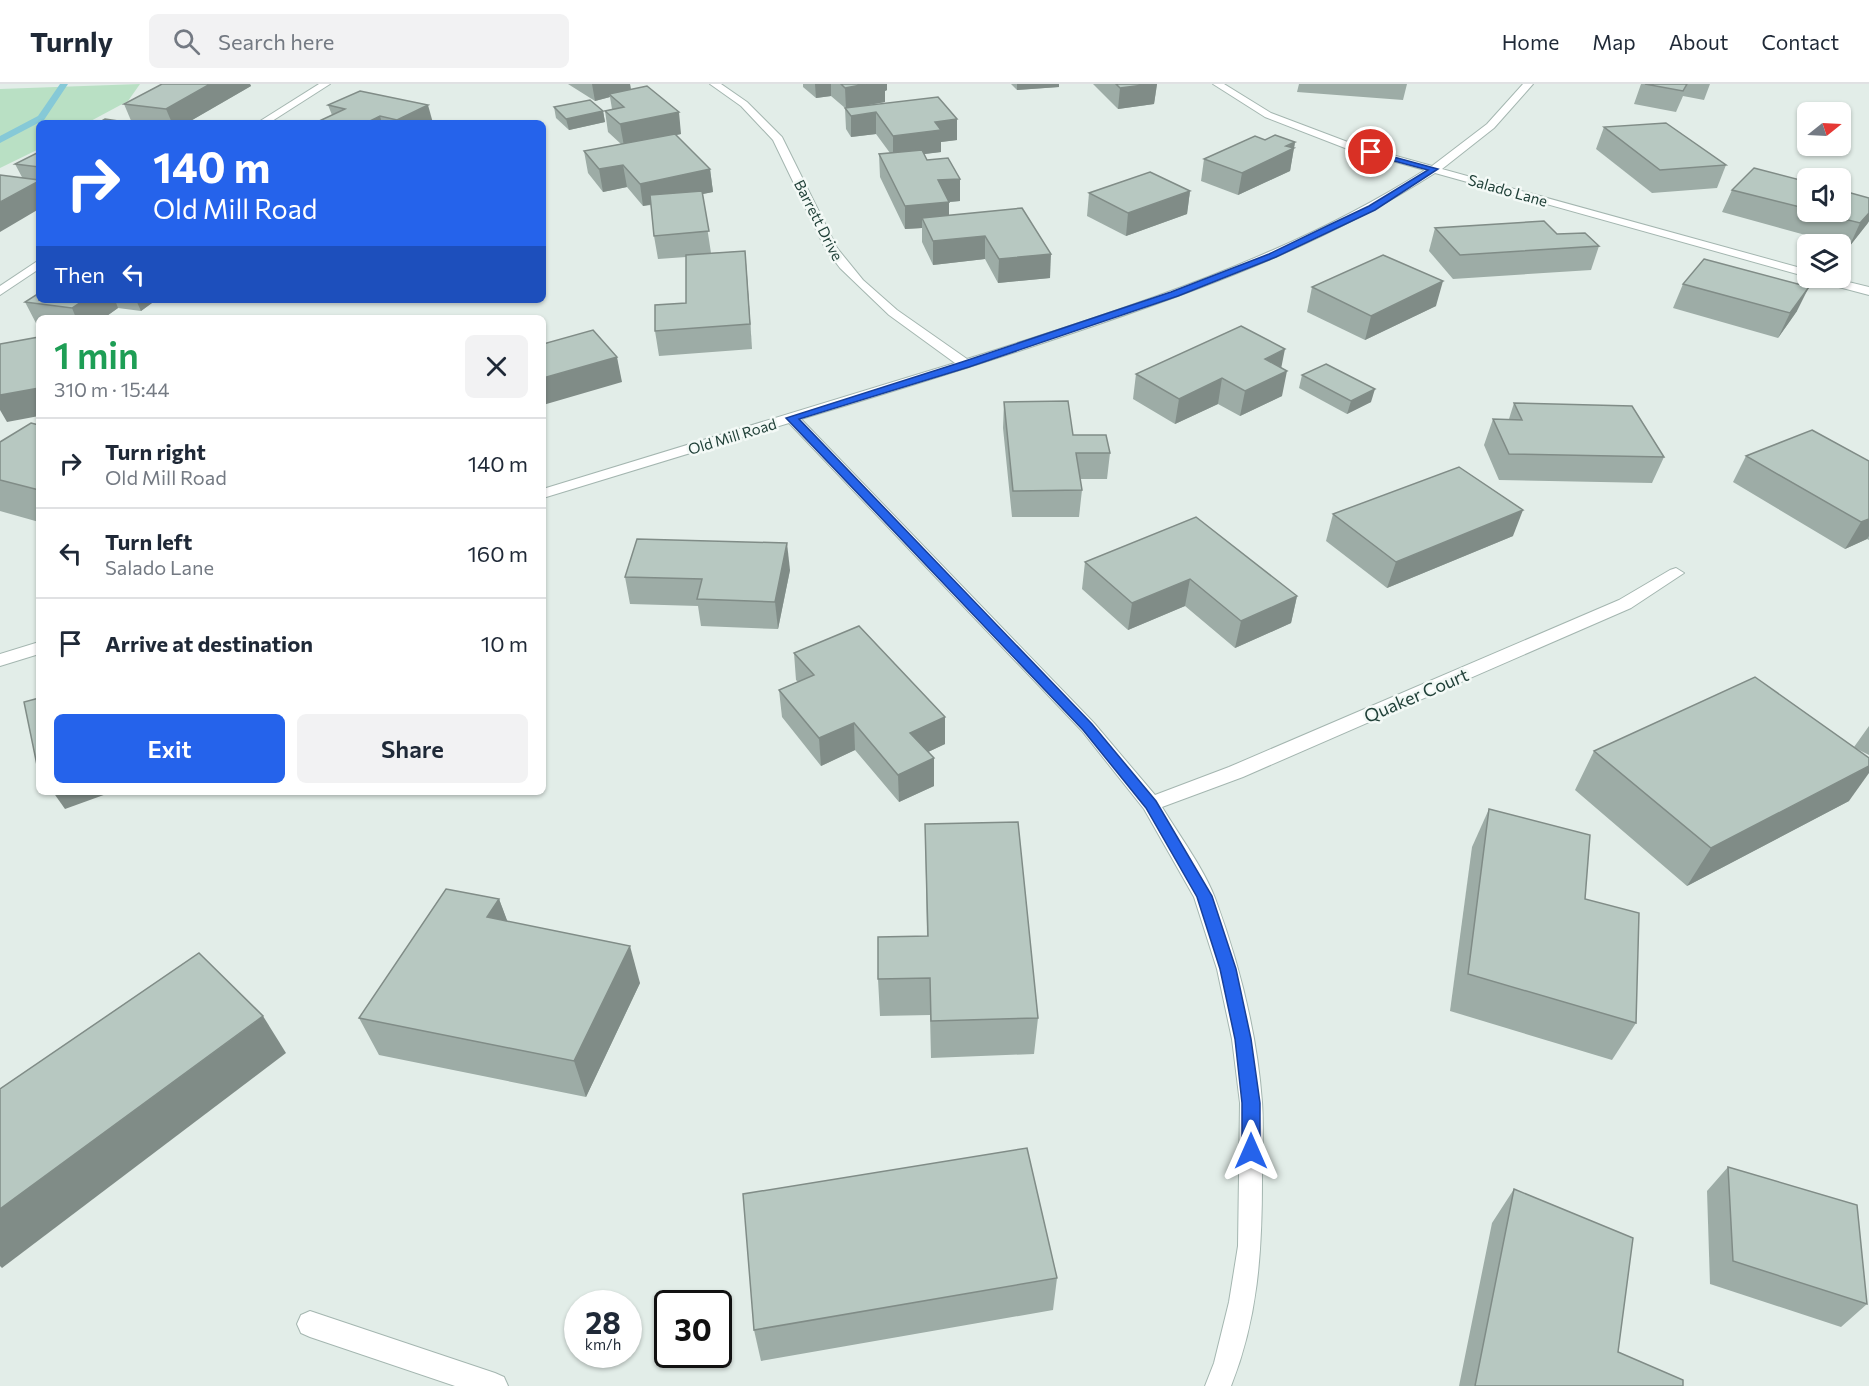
<!DOCTYPE html>
<html lang="en">
<head>
<meta charset="utf-8">
<style>
	body { margin:0; font-family:Commissioner,sans-serif; background:#f2f2f3; color:#1f2937; height:100vh; display:flex; flex-direction:column; font-size:22px; white-space:nowrap }
	* { box-sizing:border-box; margin:0 }
	p { font-size:20px; color:#747a83 }
	.icon { flex:none; width:33px; height:33px; fill:none; stroke:currentColor; stroke-width:2; stroke-linecap:round; stroke-linejoin:round }
	.map { position:relative; flex:1; overflow:hidden }
	.sheet { position:absolute; left:36px; top:231px; width:510px; height:480px; display:flex; flex-direction:column; background:#fff; border-radius:9px; box-shadow:0 2px 4px #0004 }
	.sheet>* { flex:none }
	.top-card { position:absolute; left:36px; top:36px; width:510px; height:183px; border-radius:9px; box-shadow:0 2px 4px #0004; background:#2563eb; color:#fff; overflow:hidden }
	.needle { width:39px; rotate:72deg }
	.fabs { position:absolute; left:1797px; top:18px; display:grid; gap:12px }
	.fabs a { display:grid; place-items:center; width:54px; height:54px; border-radius:9px; background:#fff; box-shadow:0 2px 4px #0004; font-size:30px }
	.speed { position:absolute; left:564px; top:1206px; display:flex; gap:12px; font-size:30px; font-weight:700; text-align:center }
	.speed>* { display:grid; place-content:center; width:78px; height:78px; border-radius:50%; background:#fff; box-shadow:0 2px 4px #0004; line-height:1 }
	.speed small { font-size:15px; font-weight:400 }
	.speed .limit { border:3px solid #111; border-radius:9px; background:#fff; color:#111 }
	.pin { position:absolute; display:grid; place-items:center; width:51px; height:51px; color:#fff; margin:-26px; border:3px solid #fff; border-radius:50%; box-shadow:0 2px 6px #0007 }
	.me { position:absolute; width:66px; margin:-33px; rotate:0deg; stroke-linejoin:round; filter:drop-shadow(0 0 4px #0008) }
	.turn { display:flex; align-items:center; gap:21px; height:126px; padding:0 18px; font-size:27px }
	.turn .icon { width:78px; height:78px; stroke-width:2.5 }
	.turn b { display:block; font-size:42px; line-height:51px }
	.then { display:flex; align-items:center; height:57px; padding:0 18px; background:#0003; gap:12px; font-size:22px }
	.round { display:grid; place-items:center; flex:none; width:63px; height:63px; border-radius:9px; background:#f2f2f3 }
	.headline { display:flex; align-items:center; justify-content:space-between; height:102px; padding:0 18px }
	h1 { font-size:36px; font-weight:600; line-height:45px; color:#1e9e55 }
	.primary-button { display:flex; gap:12px; margin-top:auto; padding:12px 18px }
	.primary-button a { flex:1; height:69px; border-radius:9px; background:#2563eb; color:#fff; font-size:24px; font-weight:600; line-height:69px; text-align:center }
	.primary-button a+a { background:#f2f2f3; color:#1f2937 }
	ul { padding:0; list-style:none }
	li { display:flex; align-items:center; gap:18px; height:90px; padding:0 18px; border-top:2px solid #e0e1e3 }
	li div { flex:1 }
	li b { display:block; font-size:22px }
	li em { font-style:normal }
	header { display:flex; align-items:center; gap:36px; box-sizing:border-box; height:84px; padding:0 30px; background:#fff; border-bottom:2px solid #e0e1e3 }
	header strong { font-size:28px }
	nav { display:flex; gap:33px; margin-inline-start:auto; font-size:21px }
	.search { width:420px; height:54px; background:#f2f2f3; display:flex; align-items:center; gap:15px; box-sizing:border-box; padding:0 21px; border-radius:9px; color:#747a83; font-size:22px }
	.map>svg:first-child { display:block }
	.green { fill:#b9e0c4 }
	.lines { fill:none; stroke-linecap:round; stroke-linejoin:round }
	.stream { fill:#86c9d7; fill-rule:evenodd }
	.minor-casing { stroke:#a4b6b0; stroke-width:2 }
	.minor { fill:#fff; fill-rule:evenodd }
	.wall { fill:#9daca6 }
	.shaded-wall { fill:#808c87 }
	.building { fill:#b7c8c1; stroke:#808c87; stroke-width:1.5 }
	.route { fill:#2563eb; stroke:#184099; stroke-width:1.5 }
	.labels { text-anchor:middle; dominant-baseline:central; stroke-width:5; stroke-linejoin:round; paint-order:stroke }
	.far-street-label { font-size:15px; fill:#204038; stroke:#f3f9f6 }
	.street-label { font-size:18px; fill:#204038; stroke:#f3f9f6 }
</style>
</head>
<body>
<header>
<strong>Turnly</strong>
<div class="search"><svg class="icon" aria-label="search" viewBox="0 0 24 24"><circle cx="10" cy="10" r="6"/><path d="M15 15l6 6"/></svg>Search here</div>
<nav><a>Home</a><a>Map</a><a>About</a><a>Contact</a></nav>
</header>
<div class="map">
<svg width="1869" height="1302" viewBox="0 0 1869 1302">
	<rect width="100%" height="100%" fill="#e2ede8"/>
	<path class="green" d="M140,0L128,17L87,39H39V65L0,84V5Z"/>
	<g class="lines">
		<path class="stream" d="M60,0H68L44,36L0,59V52L38,32Z"/>
		<defs>
			<g id="minor">
				<path d="M319,0H330L269,39H257Z"/>
				<path d="M710,0H721L747,18L782,53L837,164L863,196L897,226L967,275C1124,225 1285,175 1425,86L1345,64L1265,33L1213,0H1224L1271,29L1353,60L1432,82L1487,40L1523,0H1533L1494,44L1442,85L1808,186V193L1435,89C1331,156 1216,200 1099,240C1000,274 902,305 801,335L1094,639L1155,711L1229,683L1619,516L1670,486L1676,484L1684,489L1631,524L1243,693L1162,723C1179,751 1204,785 1215,814C1239,879 1257,949 1262,1018C1264,1044 1262,1070 1262,1096C1262,1168 1258,1234 1231,1302H1205L1214,1279L1229,1218L1238,1162L1240,1019L1232,955L1217,885L1194,813L1144,725L1082,647L789,339L543,414V405L955,279L889,231L840,184L825,164L773,56L741,22Z"/>
				<path d="M39,176V185L0,211V202Z"/>
				<path d="M1814,194H1832L1869,203V211L1816,197Z"/>
				<path d="M39,558V570L0,582V570Z"/>
				<path d="M310,1227L495,1289L504,1293L508,1302H455L310,1253L301,1249L297,1240L301,1231Z"/>
			</g>
		</defs>
		<use href="#minor" class="minor-casing"/>
		<use href="#minor" class="minor"/>
	</g>
	<g class="wall">
		<path d="M162,0H250L251,2L187,39H132L124,20Z"/>
		<path d="M568,0H630L631,5L681,50L676,51L710,85L713,108L702,110L711,169L745,167L752,265L659,272L655,247L686,219V173L658,175L654,152L651,121L643,122L627,103L603,108L588,89L584,67L621,60L608,48L605,27L612,25L610,13L595,17Z"/>
		<path d="M803,0H887V6L885,7V18L863,22L957,35V56L941,58V68L923,70L927,76L960,117L949,118V132L1022,124L1050,194L998,199L985,175L933,181L922,158V144L905,145L880,93L879,70L890,69L876,50L851,53L846,45L845,24L831,12L816,14L803,3Z"/>
		<path d="M1011,0H1059V3L1017,6Z"/>
		<path d="M1093,0H1157L1154,20L1118,25Z"/>
		<path d="M1299,0H1407L1403,16L1297,8Z"/>
		<path d="M1641,0H1710L1704,16L1683,12L1676,28L1634,20Z"/>
		<path d="M328,21L433,39H315L332,31Z"/>
		<path d="M554,23L603,27L605,38L569,46L556,34Z"/>
		<path d="M1604,43L1726,81L1717,104L1652,109L1596,65Z"/>
		<path d="M1265,56L1295,58L1290,87L1238,111L1201,97L1204,75Z"/>
		<path d="M39,68V125L15,80Z"/>
		<path d="M1808,98V128H1840L1869,114V137L1849,163L1722,128L1732,106Z"/>
		<path d="M1190,107L1187,130L1126,152L1087,132L1089,109Z"/>
		<path d="M1435,144L1599,162L1591,186L1453,195L1429,167Z"/>
		<path d="M1683,200L1797,227L1778,254L1673,224Z"/>
		<path d="M1312,203L1436,222L1365,256L1307,228Z"/>
		<path d="M39,216H156L141,227L118,224L104,234H39V243H38L25,218Z"/>
		<path d="M1281,283L1282,312L1240,332L1218,320L1175,340L1133,315L1136,290Z"/>
		<path d="M1302,291L1371,318L1347,330L1299,304Z"/>
		<path d="M1004,318L1110,369L1107,395H1080L1082,406L1079,433H1012L1003,344Z"/>
		<path d="M1514,319L1664,373L1652,399L1499,396L1484,361L1493,335H1509Z"/>
		<path d="M39,341V438L0,427V358Z"/>
		<path d="M1746,372L1869,377V456L1867,455L1845,465L1733,398Z"/>
		<path d="M1333,430L1513,452L1387,504L1326,457Z"/>
		<path d="M1085,478L1297,512L1291,539L1235,564L1185,522L1128,546L1082,505Z"/>
		<path d="M790,486L778,545L701,542L698,522L630,520L625,493Z"/>
		<path d="M794,569L945,633V660L928,668L934,674V702L899,718L855,666L821,682L782,633L779,606L798,598L796,596Z"/>
		<path d="M1869,642V671L1857,665L1849,717L1687,802L1575,706L1594,667L1854,663Z"/>
		<path d="M1489,725L1585,815L1636,939L1612,976L1450,927L1472,763Z"/>
		<path d="M925,740L1038,934L1034,970L931,974L930,931L880,932L878,895L927,852Z"/>
		<path d="M499,815L507,837L640,899L586,1013L379,971L359,934Z"/>
		<path d="M1728,1083L1867,1220L1841,1243L1710,1200L1707,1107Z"/>
		<path d="M1514,1105L1618,1268L1683,1302H1459L1492,1139Z"/>
		<path d="M1057,1194L1053,1226L761,1277L754,1246Z"/>
	</g>
	<g class="shaded-wall">
		<path d="M210,0H250L251,2L187,39H172L166,25Z"/>
		<path d="M592,0H630L631,8L609,10L610,13L595,17Z"/>
		<path d="M815,0H831V12L816,14Z"/>
		<path d="M866,0H887V6L885,7V18L846,25L845,4Z"/>
		<path d="M1017,0H1059V3L1017,6Z"/>
		<path d="M1151,0H1157L1154,20L1118,25L1120,4Z"/>
		<path d="M428,21L433,39H398L397,36Z"/>
		<path d="M603,27L605,38L569,46L566,35Z"/>
		<path d="M679,28L681,50L624,62L620,40Z"/>
		<path d="M876,28V50L851,53V32Z"/>
		<path d="M380,32L382,39H366Z"/>
		<path d="M957,35V56L941,58V68L893,74V52L935,38Z"/>
		<path d="M1295,58L1290,87L1238,111L1242,89Z"/>
		<path d="M623,81L627,103L603,108L599,85Z"/>
		<path d="M710,85L713,108L643,122L640,100Z"/>
		<path d="M960,95V117L949,118V141L922,134V144L905,145V122L938,96Z"/>
		<path d="M39,97V125L0,148V118Z"/>
		<path d="M1190,107L1187,130L1126,152L1128,129Z"/>
		<path d="M1869,129V137L1868,139L1849,163L1860,139Z"/>
		<path d="M985,152V175L933,181V157Z"/>
		<path d="M745,167L747,191L752,265L750,240Z"/>
		<path d="M1051,170L1050,194L998,199L999,175Z"/>
		<path d="M1443,197L1436,222L1365,256L1371,232Z"/>
		<path d="M1809,203L1797,227L1778,254L1790,229Z"/>
		<path d="M84,216H115L118,224L104,234H76L72,224Z"/>
		<path d="M136,216H156L141,227Z"/>
		<path d="M1285,265L1280,290L1287,287L1282,312L1240,332L1245,307L1265,275Z"/>
		<path d="M617,273L622,298L543,321V294Z"/>
		<path d="M1222,294L1218,320L1175,340L1179,315Z"/>
		<path d="M39,304V332L7,338L0,326V311Z"/>
		<path d="M1375,305L1371,318L1347,330L1351,317Z"/>
		<path d="M1523,426L1513,452L1387,504L1396,478Z"/>
		<path d="M1869,435V452L1867,455L1845,465L1861,438Z"/>
		<path d="M787,459L790,486L778,545L775,518Z"/>
		<path d="M1190,495L1185,522L1128,546L1132,519Z"/>
		<path d="M1297,512L1291,539L1235,564L1241,537Z"/>
		<path d="M945,633V660L911,676L910,649Z"/>
		<path d="M854,639L855,666L821,682L819,654Z"/>
		<path d="M934,674V702L899,718L898,691Z"/>
		<path d="M1869,682V689L1849,717L1687,802L1711,764Z"/>
		<path d="M53,708H112L65,725Z"/>
		<path d="M499,815L513,852L487,833Z"/>
		<path d="M630,862L640,899L586,1013L574,977Z"/>
		<path d="M263,932L286,969L2,1184L0,1182V1125Z"/>
	</g>
	<g class="building">
		<path d="M162,0H210L166,25L124,20Z"/>
		<path d="M841,0H866L845,4Z"/>
		<path d="M1116,0H1151L1120,4Z"/>
		<path d="M1645,0H1687L1683,7Z"/>
		<path d="M647,2L679,28L620,40L605,27L624,23L609,10Z"/>
		<path d="M360,7L428,21L397,36L380,32L366,39H315L345,25L328,21Z"/>
		<path d="M938,13L957,35L935,38L941,46L893,52L876,28L851,32L845,24Z"/>
		<path d="M590,16L603,27L566,35L554,23Z"/>
		<path d="M105,35L132,39H98Z"/>
		<path d="M1666,39L1726,81L1660,86L1604,43Z"/>
		<path d="M675,50L710,85L640,100L623,81L599,85L584,67Z"/>
		<path d="M1275,51L1295,58L1286,62L1294,64L1242,89L1204,75L1255,52L1265,56Z"/>
		<path d="M922,66L927,76L948,74L960,95L938,96L949,118L905,122L879,70Z"/>
		<path d="M39,68V83L15,80Z"/>
		<path d="M1754,84L1808,98V125L1732,106Z"/>
		<path d="M1150,88L1190,107L1128,129L1089,109Z"/>
		<path d="M0,91L39,96V97L0,118Z"/>
		<path d="M1840,106L1869,114V129L1860,139L1816,128H1840Z"/>
		<path d="M702,107L709,147L654,152L650,111Z"/>
		<path d="M1022,124L1051,170L999,175L985,152L933,157L922,134Z"/>
		<path d="M1544,137L1557,150L1585,149L1599,162L1460,171L1435,144Z"/>
		<path d="M745,167L750,240L655,247V221L686,219V171Z"/>
		<path d="M1383,171L1443,197L1371,232L1312,203Z"/>
		<path d="M1704,175L1809,203L1790,229L1683,200Z"/>
		<path d="M39,209V216H84L72,224L25,218Z"/>
		<path d="M1241,242L1285,265L1265,275L1287,287L1245,307L1222,294L1179,315L1136,290Z"/>
		<path d="M593,246L617,273L543,294V260Z"/>
		<path d="M39,253V304L0,311V260Z"/>
		<path d="M1326,280L1375,305L1351,317L1302,291Z"/>
		<path d="M1068,317L1073,351H1106L1110,369H1076L1082,406L1013,407L1004,318Z"/>
		<path d="M1514,319L1632,322L1664,373L1509,370L1493,335L1522,336Z"/>
		<path d="M31,339L39,341V406L0,396V358Z"/>
		<path d="M1812,346L1869,377V435L1861,438L1746,372Z"/>
		<path d="M1459,383L1523,426L1396,478L1333,430Z"/>
		<path d="M1196,433L1297,512L1241,537L1190,495L1132,519L1085,478Z"/>
		<path d="M637,455L787,459L775,518L697,515L702,495L625,493Z"/>
		<path d="M859,542L945,633L910,649L934,674L898,691L854,639L819,654L779,606L814,591L794,569Z"/>
		<path d="M1755,593L1869,674V682L1711,764L1594,667Z"/>
		<path d="M39,614V686H38L24,618Z"/>
		<path d="M1489,725L1590,751L1585,815L1639,829L1636,939L1468,890Z"/>
		<path d="M1018,738L1038,934L931,937L930,894L878,895V853L928,852L925,740Z"/>
		<path d="M446,805L499,815L487,833L630,862L574,977L359,934Z"/>
		<path d="M199,869L263,932L0,1125V1005Z"/>
		<path d="M1027,1064L1057,1194L754,1246L743,1110Z"/>
		<path d="M1728,1083L1857,1121L1867,1220L1733,1177Z"/>
		<path d="M1514,1105L1633,1154L1618,1268L1683,1296V1302H1475Z"/>
	</g>
	<path class="route" d="M1368,66L1438,85L1375,126L1276,173L1178,212L969,283L799,335L1092,640L1156,717L1212,812L1236,885L1251,955L1260,1019V1067L1257,1073L1251,1075L1244,1073L1242,1067V1019L1235,955L1220,885L1197,813L1146,724L1083,646L786,334L962,278L1171,208L1269,170L1329,141L1369,122L1428,86L1368,70Z"/>
	<g class="labels">
		<g class="far-street-label">
			<text transform="translate(1508 106) rotate(16)">Salado Lane</text>
			<text transform="translate(819 136) rotate(63)">Barrett Drive</text>
			<text transform="translate(732 352) rotate(-17)">Old Mill Road</text>
		</g>
		<g class="street-label">
			<text transform="translate(1416 611) rotate(-23)">Quaker Court</text>
		</g>
	</g>
</svg>
<div class="fabs">
<a><svg class="needle" viewBox="-14 -14 28 28"><path d="M0-13l5 13h-10z" fill="#e53935"/><path d="M0 13l5-13h-10z" fill="#747a83"/></svg></a>
<a><svg class="icon" aria-label="sound" viewBox="0 0 24 24"><path d="M4 9h4l5-4v14l-5-4H4zM17 9q2 3 0 6"/></svg></a>
<a><svg class="icon" aria-label="layers" viewBox="0 0 24 24"><path d="M12 4l9 5-9 5-9-5zM3 14l9 5 9-5"/></svg></a>
</div>
<div class="speed"><div>28<small>km/h</small></div><div class="limit">30</div></div>
<div class="pin" style="left:1371px;top:68px;background:#d93025"><svg class="icon" aria-label="arrive" viewBox="0 0 24 24"><path d="M6 21V4h12l-3 4 3 4H6"/></svg></div>
<svg class="me" style="left:1251px;top:1067px" viewBox="-20 -20 40 40"><path d="M0-17L14 15 0 8-14 15z" fill="#2563eb" stroke="#fff" stroke-width="4"/></svg>
<div class="top-card">
<div class="turn"><svg class="icon" aria-label="right" viewBox="0 0 24 24"><path d="M7 20v-9h11M14 6l5 5-5 5"/></svg><div><b>140 m</b>Old Mill Road</div></div>
<div class="then">Then<svg class="icon" aria-label="left" viewBox="0 0 24 24"><path d="M17 20v-9H6M10 6l-5 5 5 5"/></svg></div>
</div>
<section class="sheet">
<div class="headline"><div><h1>1 min</h1><p>310 m · 15:44</p></div><a class="round"><svg class="icon" aria-label="close" viewBox="0 0 24 24"><path d="M6 6l12 12M18 6L6 18"/></svg></a></div>
<ul>
<li><svg class="icon" aria-label="right" viewBox="0 0 24 24"><path d="M7 20v-9h11M14 6l5 5-5 5"/></svg><div><b>Turn right</b><p>Old Mill Road</p></div><em>140 m</em></li>
<li><svg class="icon" aria-label="left" viewBox="0 0 24 24"><path d="M17 20v-9H6M10 6l-5 5 5 5"/></svg><div><b>Turn left</b><p>Salado Lane</p></div><em>160 m</em></li>
<li><svg class="icon" aria-label="arrive" viewBox="0 0 24 24"><path d="M6 21V4h12l-3 4 3 4H6"/></svg><div><b>Arrive at destination</b></div><em>10 m</em></li>
</ul>
<div class="primary-button"><a>Exit</a><a>Share</a></div>
</section>
</div>
</body>
</html>
